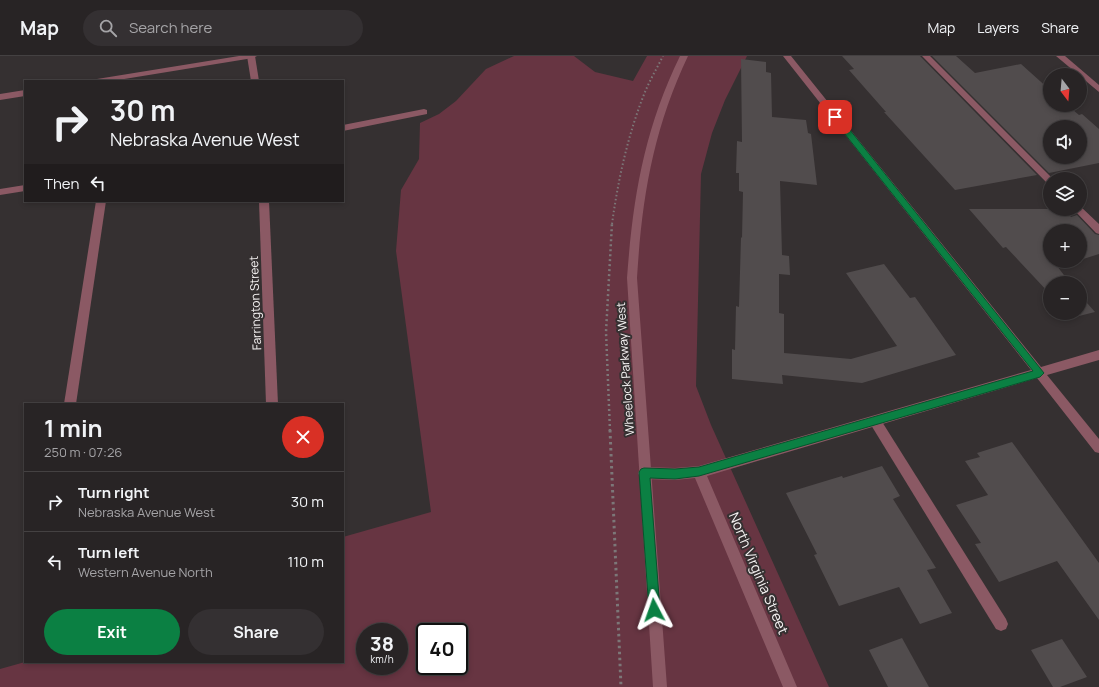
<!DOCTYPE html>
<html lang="en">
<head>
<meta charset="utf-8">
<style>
	body { margin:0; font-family:Manrope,sans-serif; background:#343032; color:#f1f3f6; height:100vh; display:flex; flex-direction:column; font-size:15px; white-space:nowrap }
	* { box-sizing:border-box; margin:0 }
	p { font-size:13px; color:#a5a4a7 }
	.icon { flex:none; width:22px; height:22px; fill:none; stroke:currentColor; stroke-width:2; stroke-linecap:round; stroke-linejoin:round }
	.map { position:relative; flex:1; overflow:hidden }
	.sheet { position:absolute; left:24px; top:347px; width:320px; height:260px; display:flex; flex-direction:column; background:#282425; border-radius:0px; box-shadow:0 2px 6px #0003,0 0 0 1px #444142 }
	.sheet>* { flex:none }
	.top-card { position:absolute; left:24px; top:24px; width:320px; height:122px; border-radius:0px; box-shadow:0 2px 6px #0003,0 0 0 1px #444142; background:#282425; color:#f1f3f6; overflow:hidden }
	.needle { width:26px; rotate:164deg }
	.controls { position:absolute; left:1043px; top:12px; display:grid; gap:8px }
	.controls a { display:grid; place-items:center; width:44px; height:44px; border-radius:50%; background:#282425; box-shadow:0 2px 6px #0003,0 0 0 1px #444142; font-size:20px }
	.speed { position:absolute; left:356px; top:567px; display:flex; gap:8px; font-size:20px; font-weight:700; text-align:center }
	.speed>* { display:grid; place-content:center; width:52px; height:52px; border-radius:50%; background:#282425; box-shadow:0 2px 6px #0003,0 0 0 1px #444142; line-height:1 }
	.speed small { font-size:10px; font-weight:400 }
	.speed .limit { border:2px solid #111; border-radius:6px; background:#fff; color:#111 }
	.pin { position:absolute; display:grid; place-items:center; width:34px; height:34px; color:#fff; margin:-17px; border-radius:8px; box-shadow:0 2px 6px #0006 }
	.me { position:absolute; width:44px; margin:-22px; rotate:356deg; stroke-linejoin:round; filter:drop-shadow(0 0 3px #0008) }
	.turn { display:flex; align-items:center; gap:14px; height:84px; padding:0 20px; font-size:18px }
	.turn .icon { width:52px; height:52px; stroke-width:2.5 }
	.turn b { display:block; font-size:28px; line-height:34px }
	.then { display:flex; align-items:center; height:38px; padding:0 20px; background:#0003; gap:8px; font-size:15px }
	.round { display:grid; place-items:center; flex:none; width:42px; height:42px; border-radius:21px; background:#343032 }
	.overview { display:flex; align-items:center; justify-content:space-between; height:68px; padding:0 20px }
	h1 { font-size:24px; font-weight:700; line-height:30px }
	.primary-button { display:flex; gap:8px; margin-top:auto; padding:8px 20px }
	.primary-button a { flex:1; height:46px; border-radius:24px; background:#0b8043; color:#fff; font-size:16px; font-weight:700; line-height:46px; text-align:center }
	.primary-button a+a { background:#343032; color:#f1f3f6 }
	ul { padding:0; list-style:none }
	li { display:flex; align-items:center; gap:12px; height:60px; padding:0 20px; border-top:1px solid #444142 }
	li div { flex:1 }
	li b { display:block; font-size:15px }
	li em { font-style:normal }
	header { display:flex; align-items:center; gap:24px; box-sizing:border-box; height:56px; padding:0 20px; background:#282425; border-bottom:1px solid #444142 }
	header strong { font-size:19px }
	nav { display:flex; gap:22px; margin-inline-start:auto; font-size:14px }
	.search { width:280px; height:36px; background:#343032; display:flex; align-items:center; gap:10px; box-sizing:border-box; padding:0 14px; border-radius:22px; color:#a5a4a7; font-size:15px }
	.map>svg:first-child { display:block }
	.green { fill:#673542; fill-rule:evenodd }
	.building { fill:#514c4d; fill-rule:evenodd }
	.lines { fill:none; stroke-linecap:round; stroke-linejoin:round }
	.path-far2 { stroke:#7c7778; stroke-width:2; stroke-dasharray:1.5 2.5; stroke-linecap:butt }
	.path-far1 { stroke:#7c7778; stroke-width:2.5; stroke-dasharray:2 3; stroke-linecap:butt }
	.path { stroke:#7c7778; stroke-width:3; stroke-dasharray:2.5 3.5; stroke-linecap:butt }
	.service { fill:#8b5964; fill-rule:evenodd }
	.minor { fill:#8b5964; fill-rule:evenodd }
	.tertiary { fill:#8b5964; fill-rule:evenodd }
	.route { fill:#0b8043; stroke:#07532c }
	.labels { text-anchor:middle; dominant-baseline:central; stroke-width:4; stroke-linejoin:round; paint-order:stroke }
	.street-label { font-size:12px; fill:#f7f4f4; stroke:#353031 }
	.near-street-label { font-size:14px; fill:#f7f4f4; stroke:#353031 }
</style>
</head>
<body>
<header>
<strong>Map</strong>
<div class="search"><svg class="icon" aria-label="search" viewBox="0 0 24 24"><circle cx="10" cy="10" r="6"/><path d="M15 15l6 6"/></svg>Search here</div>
<nav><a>Map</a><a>Layers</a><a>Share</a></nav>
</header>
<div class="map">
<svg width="1099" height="631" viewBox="0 0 1099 631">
	<rect width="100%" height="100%" fill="#353031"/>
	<path class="green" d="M514,0H574L595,16L633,25L647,0H747L725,44L712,77L701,118L696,330L711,369L829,631H0V613L25,606H343V481L431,456L396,195L401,134L419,103L420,67L439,58L456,45L486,13ZM365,576H399V610H365ZM425,576H459V610H425Z"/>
	<g class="building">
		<path d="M842,0H920L1037,119L955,134L884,56H886L849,14L854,13Z"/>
		<path d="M932,0H956L975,17L1021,8L1050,34V49H1067L1079,59L1082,58L1099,73V107L1049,117ZM1050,71H1080V101H1050Z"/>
		<path d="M741,3L766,6V16L771,17L772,61L806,64L808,77L811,78L817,129L780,125L782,199L789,200L790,219L779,218V257L784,258V297L851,303L897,290L846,217L884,208L910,242L915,241L956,299L862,327L782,319L783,328L732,323V293L735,294L736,250L739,251L741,181L742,182L743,136L739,135V117H736L737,85L742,86Z"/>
		<path d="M969,153H1064L1071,161L1077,159L1095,178L1099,179V198L1080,204V175H1050V205H1075L1057,210L1070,227H1050V238L1006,191L1003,192Z"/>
		<path d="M1080,239L1095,256L1071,262L1066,257H1080Z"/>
		<path d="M1012,386L1099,507V564L1057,505L999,526L975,488L981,487L956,449L988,439L965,405L980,401L977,397Z"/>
		<path d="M882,410L900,440L893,443L936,512L927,514L952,557L920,568L899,531L839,550L814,499L817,498L786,437L842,420L843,422Z"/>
		<path d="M902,582L929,631H888L869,594Z"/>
		<path d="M1062,583L1087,621L1060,631H1053L1031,594Z"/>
	</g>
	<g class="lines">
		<path class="path-far2" d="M612,168C618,124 628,78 645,36C650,24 657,12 663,0"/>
		<path class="path-far1" d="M610,375L606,276L612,167"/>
		<path class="path" d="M610,374L621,631"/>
		<g class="service">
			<path d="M922,0H930L1053,123H1050V128L1047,127Z"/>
			<path d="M424,53L427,54V58L343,75V69Z"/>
			<path d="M25,129V135L0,139V133Z"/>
			<path d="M96,145H106L76,348H64Z"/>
			<path d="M1080,150L1099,168V178L1096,177L1075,155L1073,153H1080Z"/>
			<path d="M875,360L879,361L1006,563L1008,568L1006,573L1001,575L996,573L871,369L869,365L871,361Z"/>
		</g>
		<g class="minor">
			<path d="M247,0H255L259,25H251Z"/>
			<path d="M783,0H791L1041,311L1099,294V304L1047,319L1099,383V397L1095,396L1037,322L707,420L797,631H783L695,422L675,424L644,423L640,421L638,417L640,413L644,411L675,412L699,410L1031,314Z"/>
			<path d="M1056,0H1065L1099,29V36Z"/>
			<path d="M259,145H269L278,348H266Z"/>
		</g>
		<g class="tertiary">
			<path d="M239,0H257L253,2L112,25H93L97,23Z"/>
			<path d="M680,0H688C653,74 642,141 637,222L667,631H653L627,222C633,141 644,74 680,0Z"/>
			<path d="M25,34V40L0,44V38Z"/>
		</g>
	</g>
	<path class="route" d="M833,59H838L1044,317L1040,321L699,420L675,423L650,422L660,554L658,558L654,560L651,558L649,554L639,416L641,413L644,412L675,413L699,411L1033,315L833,63Z"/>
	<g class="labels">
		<g class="street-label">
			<text transform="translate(255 247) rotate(-92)">Farrington Street</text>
			<text transform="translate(625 313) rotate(-94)">Wheelock Parkway West</text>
		</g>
		<g class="near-street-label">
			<text transform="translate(759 517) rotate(67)">North Virginia Street</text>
		</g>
	</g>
</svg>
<div class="controls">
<a><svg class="needle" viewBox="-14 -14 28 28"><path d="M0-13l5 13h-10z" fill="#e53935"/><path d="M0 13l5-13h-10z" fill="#a5a4a7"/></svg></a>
<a><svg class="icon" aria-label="sound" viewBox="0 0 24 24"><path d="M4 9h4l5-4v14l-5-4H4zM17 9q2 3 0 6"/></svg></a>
<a><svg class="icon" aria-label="layers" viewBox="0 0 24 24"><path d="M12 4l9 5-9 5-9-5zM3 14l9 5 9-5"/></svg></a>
<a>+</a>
<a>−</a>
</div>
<div class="speed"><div>38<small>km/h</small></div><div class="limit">40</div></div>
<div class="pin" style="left:835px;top:61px;background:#d93025"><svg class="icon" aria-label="arrive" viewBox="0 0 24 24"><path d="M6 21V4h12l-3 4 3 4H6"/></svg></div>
<svg class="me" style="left:654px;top:554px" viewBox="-20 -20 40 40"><path d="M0-17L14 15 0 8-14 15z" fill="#0b8043" stroke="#fff" stroke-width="4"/></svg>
<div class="top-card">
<div class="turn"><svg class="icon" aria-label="right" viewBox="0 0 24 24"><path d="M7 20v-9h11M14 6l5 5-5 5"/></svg><div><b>30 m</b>Nebraska Avenue West</div></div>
<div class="then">Then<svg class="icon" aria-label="left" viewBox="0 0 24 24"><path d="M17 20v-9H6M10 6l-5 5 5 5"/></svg></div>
</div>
<section class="sheet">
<div class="overview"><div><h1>1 min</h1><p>250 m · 07:26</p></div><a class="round" style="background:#d93025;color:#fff"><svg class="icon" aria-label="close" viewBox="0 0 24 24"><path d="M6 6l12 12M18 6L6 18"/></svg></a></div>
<ul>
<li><svg class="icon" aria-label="right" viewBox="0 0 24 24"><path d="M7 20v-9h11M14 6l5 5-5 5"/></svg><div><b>Turn right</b><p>Nebraska Avenue West</p></div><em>30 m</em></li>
<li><svg class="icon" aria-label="left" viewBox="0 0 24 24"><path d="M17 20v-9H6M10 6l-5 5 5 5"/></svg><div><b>Turn left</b><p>Western Avenue North</p></div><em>110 m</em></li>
</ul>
<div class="primary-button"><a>Exit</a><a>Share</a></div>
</section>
</div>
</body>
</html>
